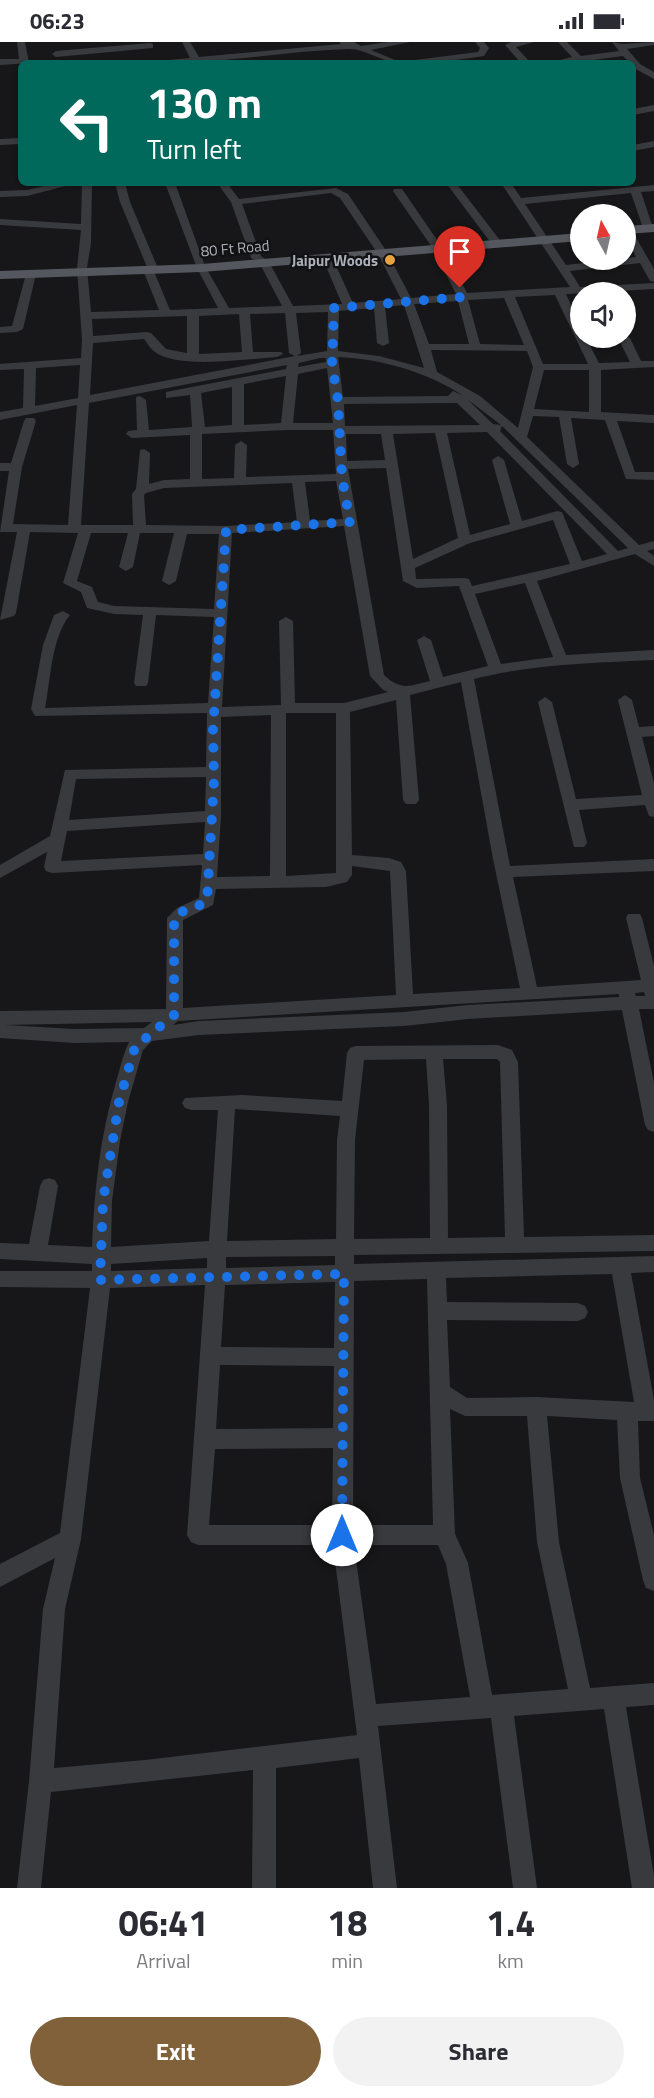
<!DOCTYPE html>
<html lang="en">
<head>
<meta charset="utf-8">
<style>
	body { margin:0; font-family:"Titillium Web",sans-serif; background:#f2f2f3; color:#2b2b33; height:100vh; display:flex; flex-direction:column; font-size:22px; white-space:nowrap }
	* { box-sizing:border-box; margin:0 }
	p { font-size:20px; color:#7c7c81 }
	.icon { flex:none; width:33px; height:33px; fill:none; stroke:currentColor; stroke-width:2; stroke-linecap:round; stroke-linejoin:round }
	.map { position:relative; height:1846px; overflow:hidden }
	.side { display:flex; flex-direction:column; background:#fff; flex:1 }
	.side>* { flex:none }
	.top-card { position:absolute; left:18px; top:18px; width:618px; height:126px; border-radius:9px; box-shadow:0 2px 4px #0004; background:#00695c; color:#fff; overflow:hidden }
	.needle { width:39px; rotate:352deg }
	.tools { position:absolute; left:570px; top:162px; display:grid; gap:12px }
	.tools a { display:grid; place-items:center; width:66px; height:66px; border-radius:50%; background:#fff; box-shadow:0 2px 4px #0004; font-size:30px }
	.pin { position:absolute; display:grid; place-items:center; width:51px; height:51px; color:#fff; margin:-62px -26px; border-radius:50% 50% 50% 0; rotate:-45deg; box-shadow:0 0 6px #0007 }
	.pin .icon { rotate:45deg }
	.me { position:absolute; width:66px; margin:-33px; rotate:0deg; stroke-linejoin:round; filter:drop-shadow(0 0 4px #0008) }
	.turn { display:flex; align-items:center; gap:21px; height:126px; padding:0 30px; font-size:27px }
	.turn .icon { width:78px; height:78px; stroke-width:2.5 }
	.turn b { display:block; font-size:42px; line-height:51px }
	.eta { display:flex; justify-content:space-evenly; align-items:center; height:102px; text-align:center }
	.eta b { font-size:36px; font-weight:700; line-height:42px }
	.primary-button { display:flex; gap:12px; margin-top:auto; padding:12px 30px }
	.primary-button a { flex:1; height:69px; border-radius:36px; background:#806139; color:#fff; font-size:24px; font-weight:700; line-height:69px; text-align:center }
	.primary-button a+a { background:#f2f2f3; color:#2b2b33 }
	.status { display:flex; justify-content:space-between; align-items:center; height:42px; padding:0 30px; background:#fff; direction:ltr }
	.status svg { height:16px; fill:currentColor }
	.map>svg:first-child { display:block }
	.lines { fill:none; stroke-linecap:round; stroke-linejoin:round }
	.minor { fill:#383a3e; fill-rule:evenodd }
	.major { fill:#54575d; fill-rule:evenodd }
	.route { stroke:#1a73e8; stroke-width:10; stroke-dasharray:0 18 }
	.poi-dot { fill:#e8a240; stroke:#121214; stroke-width:2 }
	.labels { text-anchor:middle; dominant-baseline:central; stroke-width:5; stroke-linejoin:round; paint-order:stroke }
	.far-street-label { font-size:15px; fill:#aaafb8; stroke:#121214 }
	.far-poi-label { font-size:15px; font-weight:bold; fill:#aaafb8; stroke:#121214; text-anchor:end }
</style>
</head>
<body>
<div class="status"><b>06:23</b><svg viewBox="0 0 49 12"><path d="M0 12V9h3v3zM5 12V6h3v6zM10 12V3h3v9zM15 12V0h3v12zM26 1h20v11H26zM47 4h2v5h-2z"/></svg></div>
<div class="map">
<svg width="654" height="1846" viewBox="0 0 654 1846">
	<rect width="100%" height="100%" fill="#171719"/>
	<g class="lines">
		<g class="minor">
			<path d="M17,0H25L29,21L0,23V17H19Z"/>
			<path d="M182,0H190L199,15L341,2L339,0H354L361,4L387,0H410L371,8L402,21C382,21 365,6 348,7C286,9 225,21 163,21L168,18L190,16Z"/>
			<path d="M475,0H484L489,6L484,14L435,21H410L415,18L478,10L480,6Z"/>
			<path d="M534,0L516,5L531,21H521L505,3L511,0Z"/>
			<path d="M558,0H567L581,14L619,9L612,0L623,2L654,0V3L627,7L640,22L654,30V37L634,26L633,21H630L623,14L571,21H548L572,15Z"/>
			<path d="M150,1L153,2V6L56,15L52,12L56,9Z"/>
			<path d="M654,63V69L633,73V67Z"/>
			<path d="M21,96V102L0,103V97Z"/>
			<path d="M654,99V105L633,109V103Z"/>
			<path d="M58,141H77L27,154L0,155V149L27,148Z"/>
			<path d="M82,141H92L91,201L87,226L91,270L159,268L143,228L147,225L120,160L115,141H125L130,160L157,224L153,227L170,268L218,266L197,226L165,141H175L205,224L229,266L282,264L260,222L251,216L231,160L217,141H227L239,157L336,146L348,152L385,207L384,209L388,212L411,256L456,252L434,208L393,149L394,147H402L444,208L467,251L570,245L501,141H511L521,156L654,143V149L641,150L653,186L648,189L643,186L631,151L525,162L566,223L636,215L626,195V190L629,189L634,192L654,227V240L650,239L640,221L570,229L580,245L654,241V247L566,252L580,283V296H586L599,321L630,320L618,296H626V293L630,296L641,319H654V325L601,328V370L654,373V381L617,379L635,430H654V438L626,437L605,378L571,376L579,422L573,426L567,422L559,375L533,374L527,395L639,503L654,499V507L647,509L654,514V524L635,512L537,539L566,613L654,608V618C594,621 533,622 474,637L510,824L654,817V829L513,835L537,945L641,938L626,876L628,872H640L642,876L654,924V967H639L654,1041V1090L648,1088L645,1083L622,968L468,977L404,984L199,993L152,999L143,1008L128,1060L120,1099L112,1159L111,1205L209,1199L218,1068H191L185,1066L182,1061L185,1056L242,1053L342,1059L347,1011L350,1006L356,1004L498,1003L512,1008L518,1020L524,1195L654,1193V1209L354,1213V1222L654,1214V1230L631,1231L654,1358V1379H638L640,1436L654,1493V1549L646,1546L643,1538L620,1436L617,1378L547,1374L559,1500L590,1646L654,1641V1663L626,1665L654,1834V1846H632L604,1667L514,1674L537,1846H513L491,1676L378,1684L397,1846H373L359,1716L276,1726V1846H252L253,1728L51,1750L41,1846H17L29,1739L43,1567L55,1516L0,1545V1522L60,1491L90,1246L0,1245V1229H92V1222L0,1217V1201L29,1202L40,1144L43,1138L49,1136L55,1138L58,1144L48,1203L92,1205C94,1149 100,1094 116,1040C120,1027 123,1012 129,1000L74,1001L0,996V969L166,967L167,876L177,866L199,856L202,823L52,831L46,829L44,825L47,810L0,836V823L50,794L65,728L206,725L207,671L35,674L31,667L43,603L54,573L63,569L70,573C51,596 51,637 45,666L208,661L214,575L156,573L148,641L146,644H136L134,641L143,573L114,572L87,566L81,550L63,541L78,491L30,490L16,571L14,574L0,578L17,490H0L9,429H0V421H11L24,379L26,376H34L36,379L22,425L13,482L68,483L77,363L0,378V370L23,366L24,327L0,328V322L81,316L82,298L77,226L81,188L0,183V177L81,182ZM331,151L340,156L376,209L379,210L378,212L401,257L353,261L332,215L327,212L322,215L342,262L293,264L269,220L261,214L242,162ZM555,253L588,322H543L515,255ZM504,256L524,303L480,302L468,258ZM458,259L469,302H429L414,262ZM404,263L424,326L379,314L338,309L339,269L374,266L377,301L383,304L389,301L385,265ZM328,270L327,309L297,314L301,311L296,271ZM285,271L289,311L295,314L90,353L93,301L144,297C148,303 153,310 160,313C187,326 247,317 277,315L283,312L281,310H253L250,272ZM239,272L242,310L199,312V274ZM187,274V311L166,307L151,291L147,290L93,294L92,277ZM431,308L527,309L533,325L518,386L480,354L437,330ZM338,315C382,317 427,330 464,354L453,349L448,354L343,355ZM320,316H326V320L298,325L299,321ZM80,323L78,356L35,364L36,326ZM287,323L286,327L166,350V356L190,353L192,385L149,388L146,358L140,354L136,355L137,388L128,389L126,392L132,396L190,393V437L164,438L149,442L150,411L144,407L140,408L136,447L132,452L133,483H81L89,361ZM327,326L333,381H293L298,332ZM544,328H589V370L534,367ZM286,334L281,381L244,383V342ZM232,345V383L205,385L201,351ZM467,357L501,383L493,382ZM457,361L480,383L345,384L344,362ZM502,384L628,506L618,509L500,389ZM287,388H333L336,432L246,435L247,403L241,399L235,403L234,436L202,437V392ZM487,390L488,391L607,512L582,519L562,470L557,469L522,479L504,418L498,414L492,418L510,482L470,493L447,391ZM435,391L458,496L413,517L393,392ZM346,392H381L385,418L347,419ZM386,426L403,539L417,546L459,544L488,624L443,635L431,598L424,594L417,598L430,639C409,644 401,649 384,633L348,427ZM336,439L343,477L310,479L305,440ZM292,441L297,480L226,484L146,483L144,453L146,451L164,446ZM553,478L570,522L472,544L469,537L464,536L416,537L415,526L470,501ZM344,484L370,634L383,648L388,650L344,661H295L293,579L286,575L279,579L281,663L222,665L232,491ZM91,491H128L119,525L126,529L133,525L140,491H174L162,539L169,543L176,539L187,492H219L214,567L114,564L98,560L92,545L77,539ZM525,541L553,615L501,622L475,552ZM461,640L493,817L520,946L413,952L406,829L401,820L389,816L352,813L350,670L396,658L403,758L406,762H416L419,758L410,653ZM286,671H336V831L286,834ZM271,673L270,834L217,835L221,774V675ZM206,735L205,769L69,778L76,737ZM205,780L203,812L61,819L67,789ZM352,824L390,829L396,953L183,966V878L213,863L216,847L326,845L347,840L352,833ZM644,950L645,954H636L635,951ZM619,952V955L468,963L404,970L199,979L173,983L178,979ZM152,980L144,986L74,987L5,983ZM426,1017L429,1063L430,1196L354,1197L355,1098L364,1018ZM443,1017H497L500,1020L505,1195L448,1196L447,1063ZM235,1067L340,1074L337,1098L336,1197L227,1199ZM335,1214V1223L226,1226V1215ZM207,1216V1226L111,1229V1222ZM612,1232L634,1360L536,1355L467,1356L450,1345L447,1278L578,1279L585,1276L588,1270L585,1264L578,1261L447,1260L446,1236ZM427,1237L433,1483H353L354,1239ZM335,1240L334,1306L221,1305L225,1243ZM205,1243L187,1493L191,1500L198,1503H333L357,1693L145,1718L54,1726L65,1567L81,1497L110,1246ZM220,1323L334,1324L333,1386L216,1387ZM450,1367L465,1374H527L537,1500L568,1647L492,1653L468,1521L455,1492ZM333,1406L332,1483H209L215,1407ZM354,1503H438L446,1522L470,1655L376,1662Z"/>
			<path d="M446,141H456L499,197V201H491Z"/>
			<path d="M31,229L36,232L23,287L17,290L0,291V285L12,284L26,232Z"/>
			<path d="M625,653L632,658L639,685L654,684V694L642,695L654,741V775L649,774L645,763L579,768L587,801L584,805H574L538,660L545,655L552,660L576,757L642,753L618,658Z"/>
		</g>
		<g class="major">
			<path d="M654,182V190L626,192V184Z"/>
			<path d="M580,191V199L202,230L0,237V229L202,222Z"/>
		</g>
	</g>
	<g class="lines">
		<path class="route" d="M342,1493L344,1232L100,1238L103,1159L119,1060L135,1005L174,973V876C185,865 196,867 207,859L214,738L213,688L226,488L350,480L342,435L338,359L332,322L334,266L462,255L460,246"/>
	</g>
	<circle class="poi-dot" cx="390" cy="218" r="6"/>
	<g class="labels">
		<g class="far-street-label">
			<text transform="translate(235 206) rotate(-5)">80 Ft Road</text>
		</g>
		<g class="far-poi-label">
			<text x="378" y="218">Jaipur Woods</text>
		</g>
	</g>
</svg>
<div class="tools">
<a><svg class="needle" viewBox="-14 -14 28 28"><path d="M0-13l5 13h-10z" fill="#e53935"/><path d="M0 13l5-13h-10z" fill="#7c7c81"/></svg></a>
<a><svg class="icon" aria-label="sound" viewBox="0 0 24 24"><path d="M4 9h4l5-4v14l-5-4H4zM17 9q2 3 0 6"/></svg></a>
</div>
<div class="pin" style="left:460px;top:246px;background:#d93025"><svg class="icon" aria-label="arrive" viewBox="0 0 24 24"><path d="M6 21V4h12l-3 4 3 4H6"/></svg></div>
<svg class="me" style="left:342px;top:1493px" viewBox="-20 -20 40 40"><circle r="19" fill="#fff"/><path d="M0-13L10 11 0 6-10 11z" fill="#1a73e8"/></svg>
<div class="top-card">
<div class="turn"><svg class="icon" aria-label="left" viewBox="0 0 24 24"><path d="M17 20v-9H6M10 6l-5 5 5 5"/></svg><div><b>130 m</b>Turn left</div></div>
</div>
</div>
<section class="side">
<div class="eta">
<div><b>06:41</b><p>Arrival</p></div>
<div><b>18</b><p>min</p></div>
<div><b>1.4</b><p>km</p></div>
</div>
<div class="primary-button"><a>Exit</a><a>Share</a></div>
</section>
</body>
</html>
